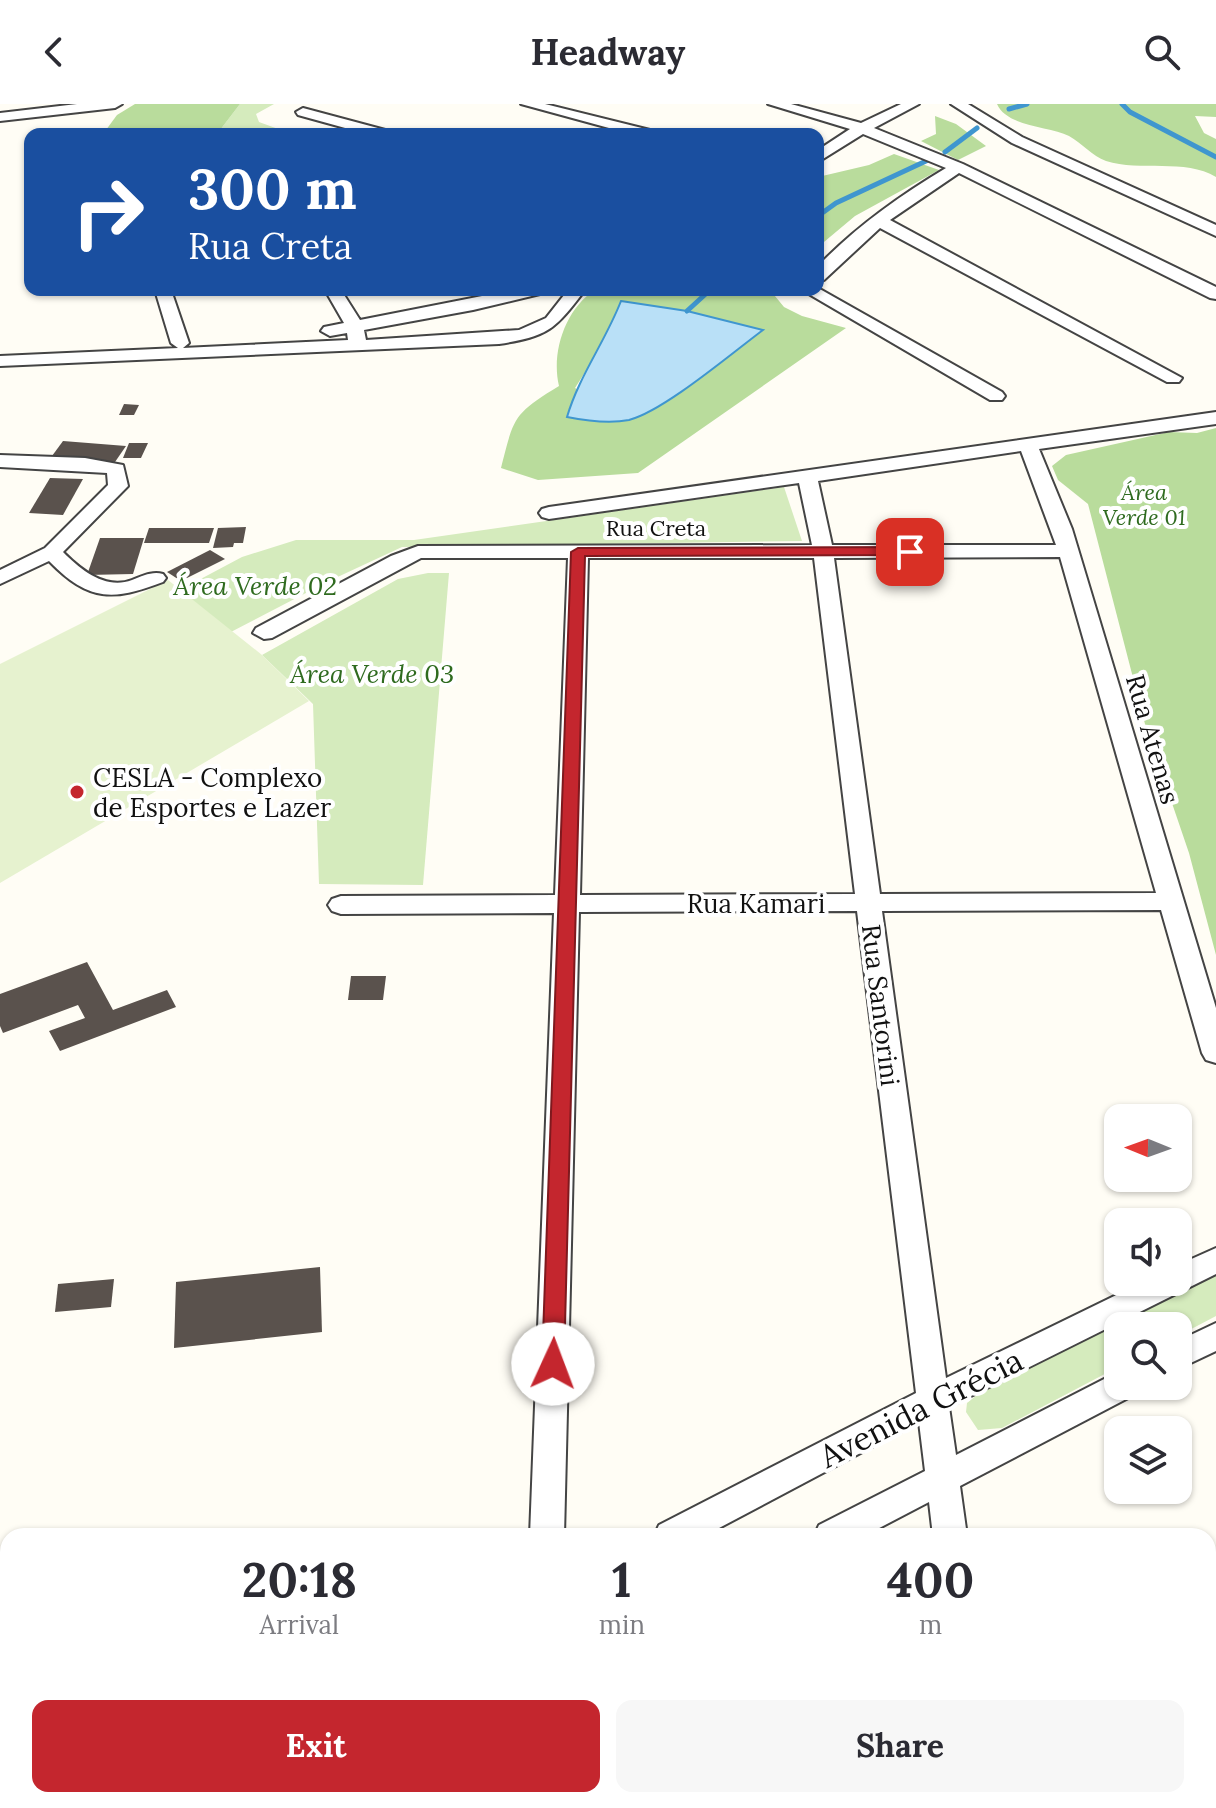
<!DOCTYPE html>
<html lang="en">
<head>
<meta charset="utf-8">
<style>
	body { margin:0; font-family:Lora,serif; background:#f7f7f7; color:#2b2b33; height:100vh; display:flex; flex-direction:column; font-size:30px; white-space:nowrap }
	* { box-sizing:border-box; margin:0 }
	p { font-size:26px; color:#7c7c81 }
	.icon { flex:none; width:44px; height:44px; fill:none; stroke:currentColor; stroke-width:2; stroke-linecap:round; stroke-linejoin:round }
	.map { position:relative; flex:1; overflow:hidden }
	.sheet { position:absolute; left:0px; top:1424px; width:1216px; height:280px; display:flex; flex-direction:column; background:#fff; border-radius:24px 24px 0 0; box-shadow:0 2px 6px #0004 }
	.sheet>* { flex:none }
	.hud { position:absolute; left:24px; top:24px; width:800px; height:168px; border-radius:16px; box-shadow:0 2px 6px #0004; background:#1a4fa0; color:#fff; overflow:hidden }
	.needle { width:52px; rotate:271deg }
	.buttons { position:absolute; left:1104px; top:1000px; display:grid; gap:16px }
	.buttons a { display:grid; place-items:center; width:88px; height:88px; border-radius:16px; background:#fff; box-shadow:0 2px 6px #0004; font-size:40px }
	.pin { position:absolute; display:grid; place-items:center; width:68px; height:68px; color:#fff; margin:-34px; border-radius:16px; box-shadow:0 4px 12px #0006 }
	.me { position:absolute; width:88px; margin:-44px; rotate:2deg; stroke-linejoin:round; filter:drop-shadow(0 0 6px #0008) }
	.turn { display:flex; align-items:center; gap:28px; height:168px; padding:0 32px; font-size:36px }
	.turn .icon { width:104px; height:104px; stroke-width:2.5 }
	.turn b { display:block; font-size:56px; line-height:68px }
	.eta { display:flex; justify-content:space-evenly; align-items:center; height:136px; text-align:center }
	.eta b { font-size:48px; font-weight:700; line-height:56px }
	.cta { display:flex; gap:16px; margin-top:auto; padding:16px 32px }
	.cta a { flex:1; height:92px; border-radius:16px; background:#c4262e; color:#fff; font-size:32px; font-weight:700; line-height:92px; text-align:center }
	.cta a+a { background:#f7f7f7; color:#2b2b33 }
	header { display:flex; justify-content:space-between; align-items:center; height:104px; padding:0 32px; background:#fff; font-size:36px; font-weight:700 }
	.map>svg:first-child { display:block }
	.green { fill:#d5ebbd }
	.forest { fill:#b9dc9c; fill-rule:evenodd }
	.pitch { fill:#e6f2cf }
	.water { fill:#b9e0f7; stroke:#3f96cf; stroke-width:2 }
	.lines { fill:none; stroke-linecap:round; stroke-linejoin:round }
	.stream { stroke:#3f96cf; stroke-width:5 }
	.building { fill:#5a524d }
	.minor-casing { stroke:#444; stroke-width:4 }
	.minor { fill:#fff; fill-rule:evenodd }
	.route { fill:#c4262e; stroke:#7f191e; stroke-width:2 }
	.poi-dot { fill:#c4262e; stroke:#fff; stroke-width:3 }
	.labels { text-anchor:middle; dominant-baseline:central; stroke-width:8; stroke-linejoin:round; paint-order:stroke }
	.far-park-label { font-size:22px; font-style:italic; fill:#2f6b1f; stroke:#fff }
	.far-street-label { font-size:22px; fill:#111; stroke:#fff }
	.park-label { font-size:26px; font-style:italic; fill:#2f6b1f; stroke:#fff }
	.street-label { font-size:26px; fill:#111; stroke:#fff }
	.poi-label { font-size:26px; fill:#111; stroke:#fff; text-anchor:start }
	.near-street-label { font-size:32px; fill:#111; stroke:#fff }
</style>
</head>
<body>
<header><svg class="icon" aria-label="back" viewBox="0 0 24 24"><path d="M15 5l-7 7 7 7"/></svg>Headway<svg class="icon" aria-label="search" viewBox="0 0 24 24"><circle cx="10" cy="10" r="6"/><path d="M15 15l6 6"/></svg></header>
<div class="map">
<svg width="1216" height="1704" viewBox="0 0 1216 1704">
	<rect width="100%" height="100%" fill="#fffdf5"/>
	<g class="green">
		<path d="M240,0H274L256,10L259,18L292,30H217Z"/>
		<path d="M784,383L802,437L402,443L329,477L171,559L148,503L242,453L296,436H414Z"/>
		<path d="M428,469H449L423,781L319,780L313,600L262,551L398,475Z"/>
		<path d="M1216,1168V1212L1178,1232V1222H1118V1263L1002,1324L978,1326L966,1308L967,1299L987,1283Z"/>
	</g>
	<g class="forest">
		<path d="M135,0H240L217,30H103L117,11Z"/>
		<path d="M997,0H1216V13L1195,12L1204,29L1216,35V73C1185,54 1140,68 1106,57C1092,52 1082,39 1069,32C1049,22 1007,23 997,0Z"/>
		<path d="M935,12L956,20L986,42L958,56L921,37L936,30Z"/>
		<path d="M894,50L939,66L855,112L818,143V73L869,61Z"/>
		<path d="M595,186H770L784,203L802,212L846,224L638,369L538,376L501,364C514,313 513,310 559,282C551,249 565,205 595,186ZM621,197L763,226L762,227L658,303L630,315L575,284L608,232Z"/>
		<path d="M1216,324V851L1189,749L1145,620L1088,400L1058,376L1052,362L1066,351L1169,328L1197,329Z"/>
	</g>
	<path class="pitch" d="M168,476L262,551L309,597L0,779V560Z"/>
	<path class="water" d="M621,197L687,207L763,226C732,249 664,307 629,316C609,320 587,317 567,313C579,272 605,238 621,197Z"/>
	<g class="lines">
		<g class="stream">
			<path d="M1122,0L1130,8L1216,53"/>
			<path d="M1009,5L1027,0"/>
			<path d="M945,48L977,24"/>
			<path d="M818,112L836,99L926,57"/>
			<path d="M687,207L710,186"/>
		</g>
	</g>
	<g class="building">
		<path d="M124,300L139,301L134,311H119Z"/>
		<path d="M63,337L126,342L115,358L52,352Z"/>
		<path d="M129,339H148L141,354H123Z"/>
		<path d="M50,374L83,375L63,411L29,409Z"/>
		<path d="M246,423L243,439H234L233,443L213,444L218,424Z"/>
		<path d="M149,424H214L209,439H144Z"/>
		<path d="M100,434H144L133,470L87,471Z"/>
		<path d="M210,446L225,455L181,477L167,468Z"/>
		<path d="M87,858L113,906L167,886L176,903L60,947L49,927L85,914L78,901L3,929L0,922V890Z"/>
		<path d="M351,872H386L383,896H348Z"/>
		<path d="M320,1163L322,1228L174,1244L176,1178Z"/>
		<path d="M114,1175L111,1203L55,1208L58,1180Z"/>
	</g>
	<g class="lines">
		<defs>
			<g id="minor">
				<path d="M77,0H122L115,4L0,17V9Z"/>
				<path d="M521,0H545L654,27L656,30H631Z"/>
				<path d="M768,0H791L861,19L901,0H919L874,24L963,60L1216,183V195L1210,194L959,69L890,116L1182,274L1179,278H1167L880,124L824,176L818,177V162C856,123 899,92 946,64L863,30L818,58V46L850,25Z"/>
				<path d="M951,0H968L1022,33L1216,121V132L1012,39Z"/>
				<path d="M303,4L389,27L391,30H367L298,11L296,8Z"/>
				<path d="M818,184L1002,288L1005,292L1002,296H990L802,186H818Z"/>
				<path d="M155,186H171L189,239L183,244L348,236L347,229L330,232L321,227L324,223L344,219L325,186H341L360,216L513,186H542L540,190L473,206L364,226L366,236L519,226L546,214L568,186H585C555,225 550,232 499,240L0,262V252L178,244L171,239Z"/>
				<path d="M1216,308V320L1039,345L1072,425L1216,904V959L1206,956L1202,949L1161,806L882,807L946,1274L1143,1178H1178V1161L1216,1144V1170L949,1303L956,1351L1110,1272L1118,1269V1282H1137L1132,1292L960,1382L967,1432H933L929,1398L864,1432H814L819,1421L925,1367L919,1318L704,1432H654L659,1421L916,1289L857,807L579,808L564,1432H530L554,809L341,810L332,807L328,801L332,795L341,792L555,791L568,454H421L272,534L264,535L253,529L256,524L391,452L418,442L812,441L799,379L549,415L542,413L539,409L542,405L549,403ZM1021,347L1056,441H832L818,377ZM1060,453L1156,789L880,790L834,454ZM588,454H814L855,790L580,791Z"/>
				<path d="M0,351L85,354L123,361L128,382L63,448C82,467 106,486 132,476C143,472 152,467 163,470L166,474L163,478C113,497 89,498 49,457L0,480V466L45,444L108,381L107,369L0,363Z"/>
				<path d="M1216,1219V1247L1178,1265V1237Z"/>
				<rect x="520" y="1696" width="38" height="8"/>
				<path d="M965,1696H1003L1005,1704H967Z"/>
			</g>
		</defs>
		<use href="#minor" class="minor-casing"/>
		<use href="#minor" class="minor"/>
	</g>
	<path class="route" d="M910,443L915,445V451L585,452L564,1260L560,1266L553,1269L545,1266L542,1260L571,448L578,444Z"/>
	<circle class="poi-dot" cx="77" cy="688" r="8"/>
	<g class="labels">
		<g class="far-park-label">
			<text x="1144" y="388">Área<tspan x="1144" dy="25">Verde 01</tspan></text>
		</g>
		<g class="far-street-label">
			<text x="656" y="424">Rua Creta</text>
		</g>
		<g class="park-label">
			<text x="255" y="481">Área Verde 02</text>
			<text x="372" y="569">Área Verde 03</text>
		</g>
		<g class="street-label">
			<text transform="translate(1153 635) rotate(74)">Rua Atenas</text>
			<text x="756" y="799">Rua Kamari</text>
			<text transform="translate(881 901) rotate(83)">Rua Santorini</text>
		</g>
		<g class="poi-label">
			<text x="93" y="673">CESLA - Complexo<tspan x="93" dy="30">de Esportes e Lazer</tspan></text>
		</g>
		<g class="near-street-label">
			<text transform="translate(921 1304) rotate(-27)">Avenida Grécia</text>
		</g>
	</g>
</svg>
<div class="buttons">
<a><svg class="needle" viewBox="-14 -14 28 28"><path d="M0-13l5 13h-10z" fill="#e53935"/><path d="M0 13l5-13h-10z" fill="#7c7c81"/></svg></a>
<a><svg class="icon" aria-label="sound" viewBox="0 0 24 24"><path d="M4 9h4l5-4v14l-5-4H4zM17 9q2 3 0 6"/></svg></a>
<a><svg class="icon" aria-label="search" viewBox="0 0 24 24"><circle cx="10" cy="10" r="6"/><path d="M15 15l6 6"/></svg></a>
<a><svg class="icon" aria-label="layers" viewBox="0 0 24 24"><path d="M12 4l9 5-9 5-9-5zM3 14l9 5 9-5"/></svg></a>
</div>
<div class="pin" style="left:910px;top:448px;background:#d93025"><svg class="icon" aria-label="arrive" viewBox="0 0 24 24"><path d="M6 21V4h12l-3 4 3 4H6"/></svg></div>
<svg class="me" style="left:553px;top:1260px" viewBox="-20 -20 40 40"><circle r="19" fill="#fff"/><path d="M0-13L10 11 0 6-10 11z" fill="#c4262e"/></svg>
<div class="hud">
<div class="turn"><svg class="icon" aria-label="right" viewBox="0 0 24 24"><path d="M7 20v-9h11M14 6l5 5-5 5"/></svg><div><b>300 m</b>Rua Creta</div></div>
</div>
<section class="sheet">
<div class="eta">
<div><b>20:18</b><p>Arrival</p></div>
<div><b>1</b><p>min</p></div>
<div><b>400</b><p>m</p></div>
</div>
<div class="cta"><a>Exit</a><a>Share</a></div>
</section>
</div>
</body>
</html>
